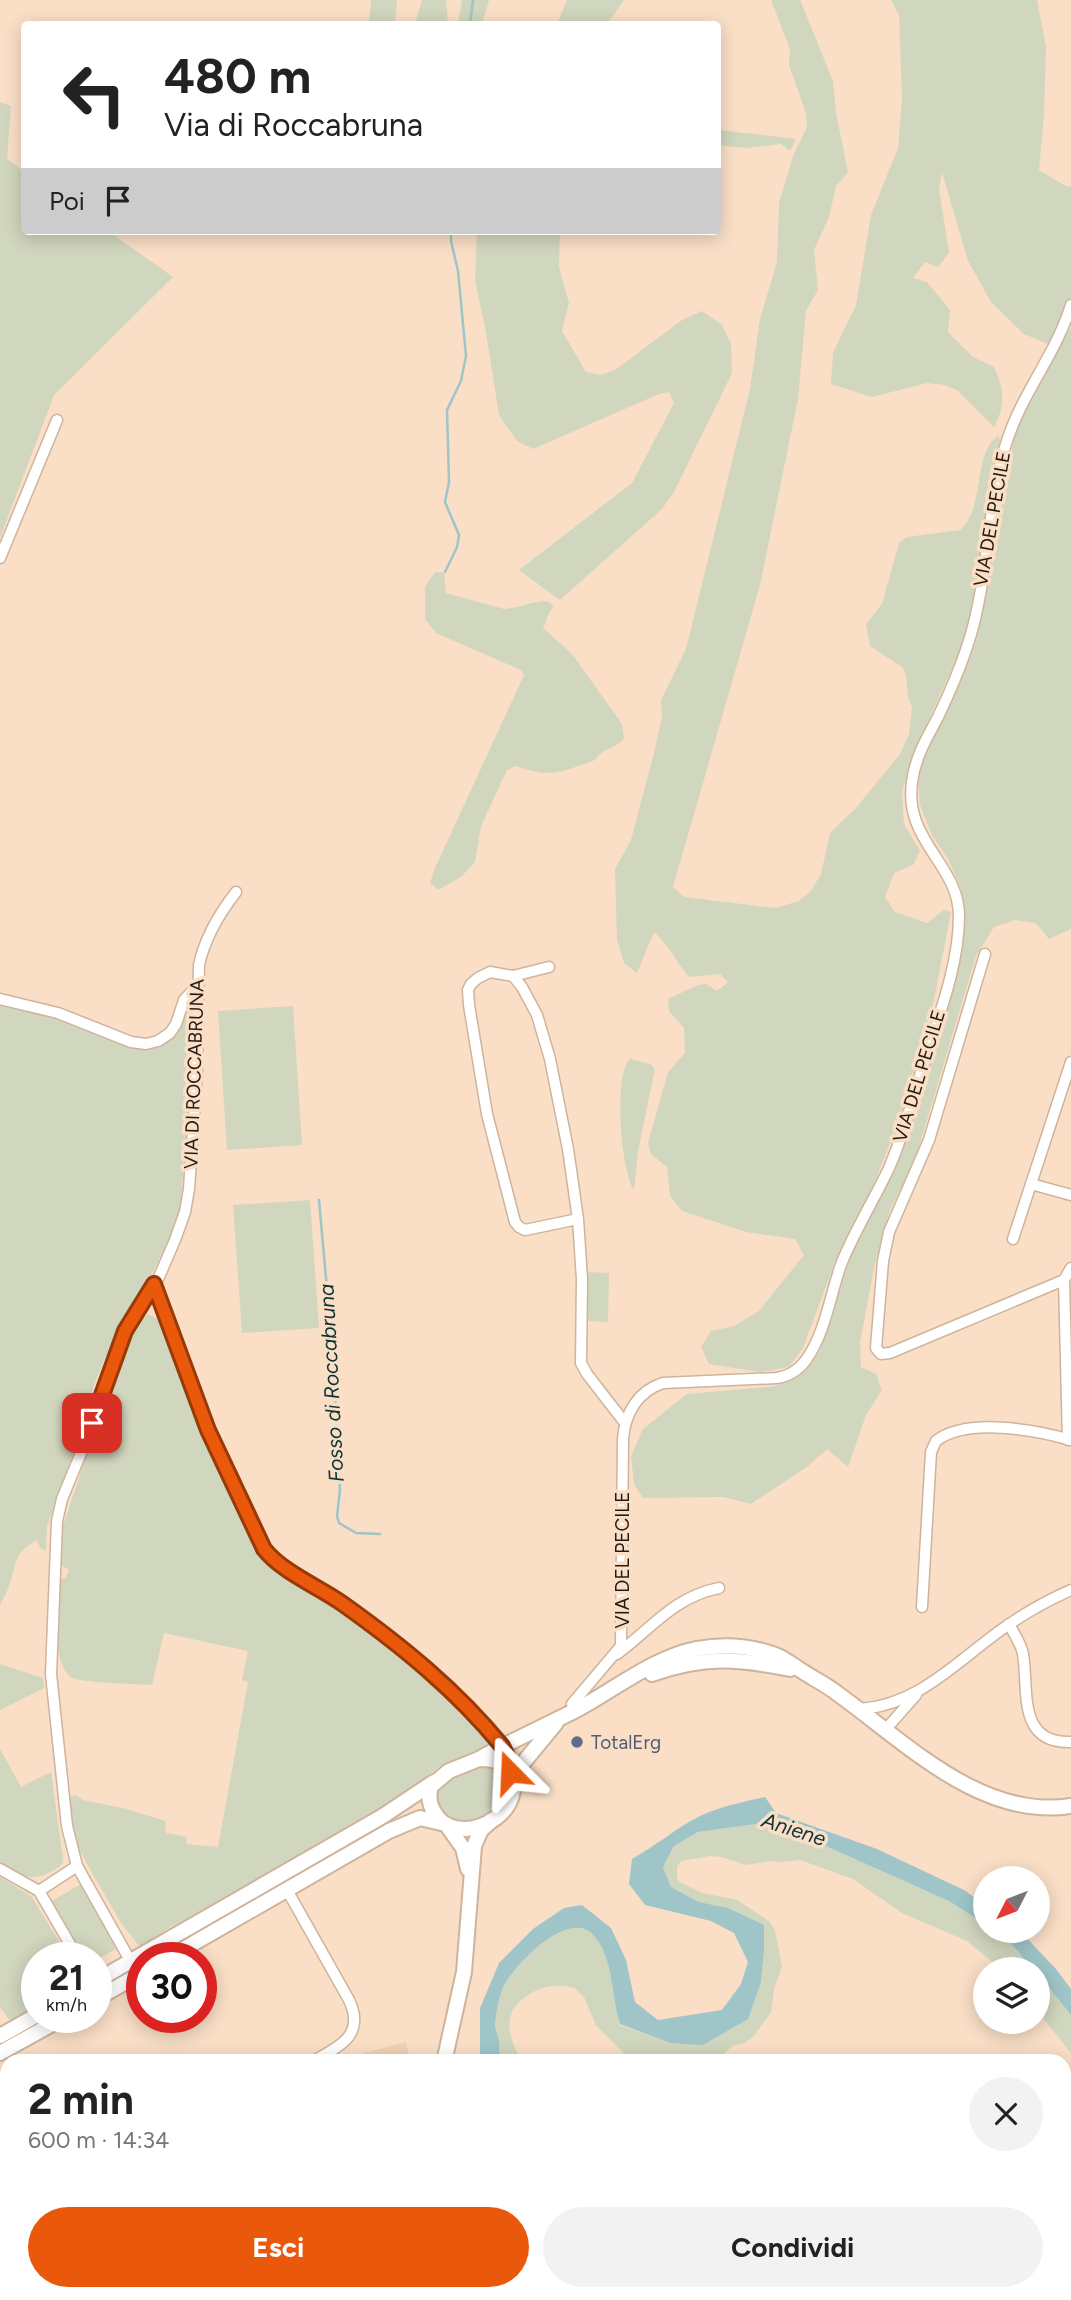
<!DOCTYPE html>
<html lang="it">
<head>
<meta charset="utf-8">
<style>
	body { margin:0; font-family:Figtree,sans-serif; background:#f2f2f2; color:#222; height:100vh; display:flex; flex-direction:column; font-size:26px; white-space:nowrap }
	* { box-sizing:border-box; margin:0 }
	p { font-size:23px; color:#767676 }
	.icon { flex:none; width:38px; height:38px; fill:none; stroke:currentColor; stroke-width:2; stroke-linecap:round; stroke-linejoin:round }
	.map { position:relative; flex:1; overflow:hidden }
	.side { position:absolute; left:0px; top:2054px; width:1071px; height:247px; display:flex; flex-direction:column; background:#fff; border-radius:21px 21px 0 0; box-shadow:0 4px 18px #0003 }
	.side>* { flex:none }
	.top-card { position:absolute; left:21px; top:21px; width:700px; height:214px; border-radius:7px; box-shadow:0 4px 18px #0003; background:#fff; color:#222; overflow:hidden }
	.needle { width:46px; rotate:228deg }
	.controls { position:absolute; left:973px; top:1866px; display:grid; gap:14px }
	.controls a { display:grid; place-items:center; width:77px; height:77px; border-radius:50%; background:#fff; box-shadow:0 4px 18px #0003; font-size:35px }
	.speed { position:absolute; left:21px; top:1942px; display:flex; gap:14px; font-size:35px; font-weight:700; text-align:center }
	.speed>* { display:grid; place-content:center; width:91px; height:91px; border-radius:50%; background:#fff; box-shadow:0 4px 18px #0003; line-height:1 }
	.speed small { font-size:18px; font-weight:400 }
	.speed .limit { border:10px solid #d22; background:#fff; color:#111 }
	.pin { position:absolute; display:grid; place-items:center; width:60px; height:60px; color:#fff; margin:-30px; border-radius:14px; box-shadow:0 4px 10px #0006 }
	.me { position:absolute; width:77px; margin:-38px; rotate:339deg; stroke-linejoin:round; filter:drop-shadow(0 0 5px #0008) }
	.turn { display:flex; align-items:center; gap:24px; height:147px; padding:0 28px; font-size:32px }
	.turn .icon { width:91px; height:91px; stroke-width:2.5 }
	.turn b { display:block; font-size:49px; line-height:60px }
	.then { display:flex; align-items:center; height:66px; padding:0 28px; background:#0003; gap:14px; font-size:26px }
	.round { display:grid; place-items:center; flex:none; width:74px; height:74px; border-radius:37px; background:#f2f2f2 }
	.overview { display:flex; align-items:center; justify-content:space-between; height:119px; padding:0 28px }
	h1 { font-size:42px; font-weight:700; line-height:52px }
	.action { display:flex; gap:14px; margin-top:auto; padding:14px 28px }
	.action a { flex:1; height:80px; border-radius:42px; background:#ea580c; color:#fff; font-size:28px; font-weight:700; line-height:80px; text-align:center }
	.action a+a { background:#f2f2f2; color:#222 }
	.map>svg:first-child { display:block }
	.built { fill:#f2d1b4 }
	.green { fill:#d1d6be }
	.water { fill:#9fc5c8 }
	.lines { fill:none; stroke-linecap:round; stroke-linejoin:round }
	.stream { stroke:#9fc5c8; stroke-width:2.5 }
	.minor-casing { stroke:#ceb49c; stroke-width:13 }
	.secondary-casing { stroke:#ceb49c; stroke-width:18 }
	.minor { stroke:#fff; stroke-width:10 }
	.secondary { stroke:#fff; stroke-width:14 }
	.route-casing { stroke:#983908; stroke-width:18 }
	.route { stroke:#ea580c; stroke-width:12 }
	.service-dot { fill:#5c6f8a; stroke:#fadfc6; stroke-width:2.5 }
	.labels { text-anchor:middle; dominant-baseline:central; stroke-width:7; stroke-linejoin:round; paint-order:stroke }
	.street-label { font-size:19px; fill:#241b12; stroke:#fadfc6 }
	.service-label { font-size:19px; fill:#4e5e75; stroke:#fadfc6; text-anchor:start }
	.water-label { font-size:21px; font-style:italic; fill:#0c3336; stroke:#fadfc6 }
</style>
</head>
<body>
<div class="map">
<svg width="1071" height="2300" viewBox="0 0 1071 2300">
	<rect width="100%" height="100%" fill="#fadfc6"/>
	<path class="built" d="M406,2042L410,2061H336L338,2060Z"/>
	<g class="green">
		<path d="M371,0H397L395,24H369Z"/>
		<path d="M422,0H446L448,24H415Z"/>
		<path d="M462,0H489L482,24H458Z"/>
		<path d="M567,0H624L607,24H557Z"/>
		<path d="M771,0H800L833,81L836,113L848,172L836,186L829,217L814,250L818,290L806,311L798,399L760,585L673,887L684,897L775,908L799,901L811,891L821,874L830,833L856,808L900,754L909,734L912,707L908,697L906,675L902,667L870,646L866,624L882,604L899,543L907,537L960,530C986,508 972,453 998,436L1000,440L968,633L912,757L902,793L904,824L920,851L913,865L894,873L885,897L895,912L927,923L944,910L951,912L933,1005L900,1118L868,1199L835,1262L803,1348L789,1367L760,1372L709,1364L701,1347L711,1331L734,1326L759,1311L804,1255L795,1239L746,1232L682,1211L670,1196L667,1167L651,1154L648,1143L668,1072L685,1053L684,1028L669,1011L668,999L698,985L706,984L717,991L728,982L720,974L689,977C676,962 669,945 654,932L637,973L624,963L617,940L615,869L631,840L654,753L662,717L661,700L686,649L750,389L760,319L777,262L779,203L793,156L807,127L806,113L789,65L790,49Z"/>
		<path d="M891,0H1037L1046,47L1044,114L1039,170L1064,185L1071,187V297L1068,315L1048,344L1024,334L991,302L968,261L942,172L939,189L949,253L938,267L925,262L913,278L927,282L950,310L948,332L973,357L994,367C1004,388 1006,405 994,427L958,391L945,385L927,383L872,397L831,384L833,353L856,305L871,215L898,148L902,99L899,15Z"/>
		<path d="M0,102L11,106L7,159L24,172V231H108L173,277L54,395L0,538Z"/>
		<path d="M718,130L796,139L790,151L781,144L746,148L718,145Z"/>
		<path d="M477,231H560L559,267L569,303L562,331L586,372L600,375L615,370L682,320L702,311L722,325L731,343L732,373L674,492L662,509L560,600L519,570L632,483L674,403L669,392L659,394L533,449L517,441L499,415L486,332L475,280Z"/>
		<path d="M1071,327V929L1049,939L1036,923L1015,920L994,927L976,956L915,1160L890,1210L875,1263L860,1342L861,1367L876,1374L882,1390L866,1415L848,1467L827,1449L808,1466L751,1504L724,1497L643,1498L634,1484L631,1456L643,1429L687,1394L777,1386L807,1369L820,1351L851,1254L874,1205L896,1167L957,966L964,918L961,888L948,859L932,835L920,805L917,769L953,700L976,642L1018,417C1034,385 1055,358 1071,327Z"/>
		<path d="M435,572L444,573L446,593L504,609C519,608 532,601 547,601L554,606L549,613L543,628L572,654L622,724L624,738C616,749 601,749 595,760C559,773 552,778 515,766L507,770L481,826L475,862L461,877L438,890L430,883L435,868L524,675L521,670L436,633L425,619V587Z"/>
		<path d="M0,1003L55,1018L130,1046L163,1043L186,1003H189L191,1104L180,1206L175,1227L150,1278L104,1360L94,1385L82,1429L47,1526L46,1551L40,1548L37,1540C14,1553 17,1561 10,1583C8,1591 3,1598 0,1605Z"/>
		<path d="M293,1006L302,1145L227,1150L218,1011Z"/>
		<path d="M630,1059L650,1064L655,1069L638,1151L634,1190C621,1170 613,1076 630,1059Z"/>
		<path d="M310,1200L319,1328L242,1333L233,1205Z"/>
		<path d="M587,1272L609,1273L608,1322L586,1321Z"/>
		<path d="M148,1314L160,1320L167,1333L199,1422L258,1553L268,1566L333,1605L440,1684L457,1700L487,1739V1744L483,1748L440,1766L391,1804L193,1917L170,1927L140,1947L121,1923L78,1848L73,1835L68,1797L75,1795L83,1800L127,1809L165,1821L166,1833L187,1837L186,1844L218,1847L248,1682L242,1680L248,1651L164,1633L152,1685C139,1684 78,1683 71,1677C50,1661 58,1603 59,1578L65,1579L69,1570L60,1564L62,1529L115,1369L135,1325Z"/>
		<path d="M0,1664L43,1678L44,1688L0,1710Z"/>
		<path d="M0,1749L21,1787L51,1772L63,1859C62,1867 59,1867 52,1871C29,1884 21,1874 0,1862Z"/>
		<path d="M479,1766C503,1766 505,1774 507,1795C493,1814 474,1824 451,1822L438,1807L437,1793L448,1780Z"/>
		<path d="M763,1823L810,1839L949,1901L985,1924V1930C1007,1930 1020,1953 1033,1969H1001L967,1941L902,1913L853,1879L800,1860L782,1862L770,1861L746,1865L722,1857L710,1856L686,1860L680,1862L677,1867V1879L681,1883L703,1893L737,1900L769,1921L775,1930L782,1967L774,1989L771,2012L754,2036L744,2043L732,2046L717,2061H631L596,2025L584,1997L575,1988C561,1984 546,1985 533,1992C500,2011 507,2032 521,2061H499C499,2054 500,2047 499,2040C498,2035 495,2029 495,2024C496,2014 499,1996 503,1987C514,1965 571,1905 595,1937C614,1960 611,1997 620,2025L670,2043L703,2044L722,2032L761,1982L764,1951L763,1925L728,1908L699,1902L671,1887L663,1867L674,1846L698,1832Z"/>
		<path d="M0,1877L32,1897L69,1958H37V2006L10,2021L0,2007Z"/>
		<path d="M81,1884L118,1948L96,1960V1958H83L50,1902Z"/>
		<path d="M1038,1974L1071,2015V2053L1038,2012Z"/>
		<path d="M1071,2081V2170L1064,2180V2096Z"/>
	</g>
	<g class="water">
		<path d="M765,1797L776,1813L877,1849L964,1890L985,1905V1924L949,1901L810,1839L763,1823L698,1832L674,1846L663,1867L671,1887L699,1902L728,1908L764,1925V1951L761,1982L748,2019L703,2045L670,2043L620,2024C611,1997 614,1960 595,1937C571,1905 514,1965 503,1987C499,1996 496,2014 495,2024C495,2029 498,2035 499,2040C500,2047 499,2054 499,2061H480V2008L499,1963L533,1929L564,1908L582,1905L611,1928L626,1960L635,2002L658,2020L722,2010L741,1984L748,1962L734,1933L711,1921L645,1905L629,1884L632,1859C656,1846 677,1827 702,1815C722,1806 743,1802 765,1797Z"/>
		<path d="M996,1930H1019L1056,1969L1071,1989V2015L1038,1974V1969H1033L1004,1935Z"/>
	</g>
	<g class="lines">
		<g class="stream">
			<path d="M470,24L473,0"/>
			<path d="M445,572L457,547L459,535L445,502L449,482L447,410L461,381L466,356L458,271L451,241V231"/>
			<path d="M319,1200L333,1356L340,1490L337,1516L339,1523L356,1533L380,1534"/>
		</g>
		<defs>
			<g id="minor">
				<path d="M0,558L57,420"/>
				<path d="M985,954L929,1140L889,1232L883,1261L876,1348L881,1354L890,1353L1064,1280L1071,1268"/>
				<path d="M513,976L549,967"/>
				<path d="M0,999L58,1013L131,1042L146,1044L158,1041L170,1033L176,1024L184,1000L197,986"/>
				<path d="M1031,1184L1071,1195"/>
				<path d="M578,1219L525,1230L519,1227L515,1222L487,1114L469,1005L468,990L471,984L478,978L490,972L513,976L522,987L537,1015L550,1059L568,1149L578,1219L582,1279L581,1363L587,1374L625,1423"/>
				<path d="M1013,1239L1071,1062"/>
				<path d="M1064,1280L1068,1440"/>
				<path d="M154,1285L208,1431L264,1549L274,1560L342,1603L416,1659L466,1704L502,1746L508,1758L510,1772"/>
				<path d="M922,1607L931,1452L936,1441C967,1417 1036,1430 1071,1440"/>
				<path d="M1009,1624C1014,1634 1021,1643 1023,1654C1029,1688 1016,1744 1071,1742"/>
				<path d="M617,1654C652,1628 674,1597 719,1588"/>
				<path d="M859,1709C917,1706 956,1662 1001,1630C1023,1614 1046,1601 1071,1590"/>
				<path d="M575,1710L572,1704L621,1646L623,1439C625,1413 638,1391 663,1383L777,1378C789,1376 798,1371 806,1360C826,1332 830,1294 842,1262C855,1230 874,1200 889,1168C903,1136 912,1102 922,1069C937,1020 959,967 959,916C959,863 900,840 913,776C917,754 928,736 938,717C949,694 959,671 967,647C989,582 986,511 1005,447C1021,393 1055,357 1071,305"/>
				<path d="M886,1729L916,1695"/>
				<path d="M0,1869L39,1891L78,1958"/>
				<path d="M287,1890L349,2000C366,2036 339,2046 312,2062"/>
				<path d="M39,1891L77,1866"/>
				<path d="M131,1962L77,1866L67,1826L51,1674L57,1521L62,1499L88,1436L123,1337L159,1277L175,1240L185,1212L189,1189L197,1074L199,965C205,937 219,914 236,892"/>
			</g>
			<g id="secondary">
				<path d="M652,1674C704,1656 736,1658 790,1669"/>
				<path d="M479,1759C511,1741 545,1726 578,1709C615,1689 655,1657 696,1649C724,1644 754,1646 780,1657C788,1661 795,1667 802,1671C814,1679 827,1685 838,1694C905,1742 981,1820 1071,1806"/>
				<path d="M479,1759C492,1759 505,1761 510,1775C528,1816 455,1851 434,1812C429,1804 428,1796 431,1786L449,1771Z"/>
				<path d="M513,1786L523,1763L556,1723"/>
				<path d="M448,1827L463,1848L468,1869"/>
				<path d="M168,1958L389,1831L420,1818L441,1823"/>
				<path d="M96,1981L383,1816L434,1782"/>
				<path d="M96,1999L142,1973"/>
				<path d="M0,2036L37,2015"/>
				<path d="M0,2053L63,2018"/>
				<path d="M444,2062L464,1972L474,1846L481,1830L492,1820"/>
				<path d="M311,2300L315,2294"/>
			</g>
		</defs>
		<use href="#minor" class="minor-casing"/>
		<use href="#secondary" class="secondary-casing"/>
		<use href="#minor" class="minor"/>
		<use href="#secondary" class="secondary"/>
	</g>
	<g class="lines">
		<defs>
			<path id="route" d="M92,1423L125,1331L154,1284L208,1430L264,1549C282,1572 319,1587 343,1604C402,1646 456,1690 502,1746L508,1758L510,1772"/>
		</defs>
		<use href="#route" class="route-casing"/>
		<use href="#route" class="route"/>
	</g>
	<circle class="service-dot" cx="577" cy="1742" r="7"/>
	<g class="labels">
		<g class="street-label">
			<text transform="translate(992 519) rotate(-80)">VIA DEL PECILE</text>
			<text transform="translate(194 1074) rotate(-88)">VIA DI ROCCABRUNA</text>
			<text transform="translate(919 1076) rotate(-73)">VIA DEL PECILE</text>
			<text transform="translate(622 1560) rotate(-90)">VIA DEL PECILE</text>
		</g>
		<g class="service-label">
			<text x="591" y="1742">TotalErg</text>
		</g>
		<g class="water-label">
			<text transform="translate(331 1383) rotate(-93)">Fosso di Roccabruna</text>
			<text transform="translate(794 1829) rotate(18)">Aniene</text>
		</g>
	</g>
</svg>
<div class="controls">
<a><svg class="needle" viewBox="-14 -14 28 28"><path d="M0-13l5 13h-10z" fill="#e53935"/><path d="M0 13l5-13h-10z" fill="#767676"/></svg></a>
<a><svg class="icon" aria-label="layers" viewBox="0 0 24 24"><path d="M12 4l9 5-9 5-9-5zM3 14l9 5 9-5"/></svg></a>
</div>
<div class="speed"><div>21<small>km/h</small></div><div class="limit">30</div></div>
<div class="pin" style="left:92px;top:1423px;background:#d93025"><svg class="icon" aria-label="arrive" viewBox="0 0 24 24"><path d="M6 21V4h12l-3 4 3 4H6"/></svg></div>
<svg class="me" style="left:510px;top:1772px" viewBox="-20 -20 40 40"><path d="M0-17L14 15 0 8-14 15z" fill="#ea580c" stroke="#fff" stroke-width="4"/></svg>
<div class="top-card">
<div class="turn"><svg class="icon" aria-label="left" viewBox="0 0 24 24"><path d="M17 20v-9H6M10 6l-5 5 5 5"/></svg><div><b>480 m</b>Via di Roccabruna</div></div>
<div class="then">Poi<svg class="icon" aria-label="arrive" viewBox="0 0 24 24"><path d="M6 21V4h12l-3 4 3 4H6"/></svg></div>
</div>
<section class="side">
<div class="overview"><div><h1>2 min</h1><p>600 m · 14:34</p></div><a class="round"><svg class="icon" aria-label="close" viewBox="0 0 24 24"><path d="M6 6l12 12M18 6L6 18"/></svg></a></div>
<div class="action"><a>Esci</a><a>Condividi</a></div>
</section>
</div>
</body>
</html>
